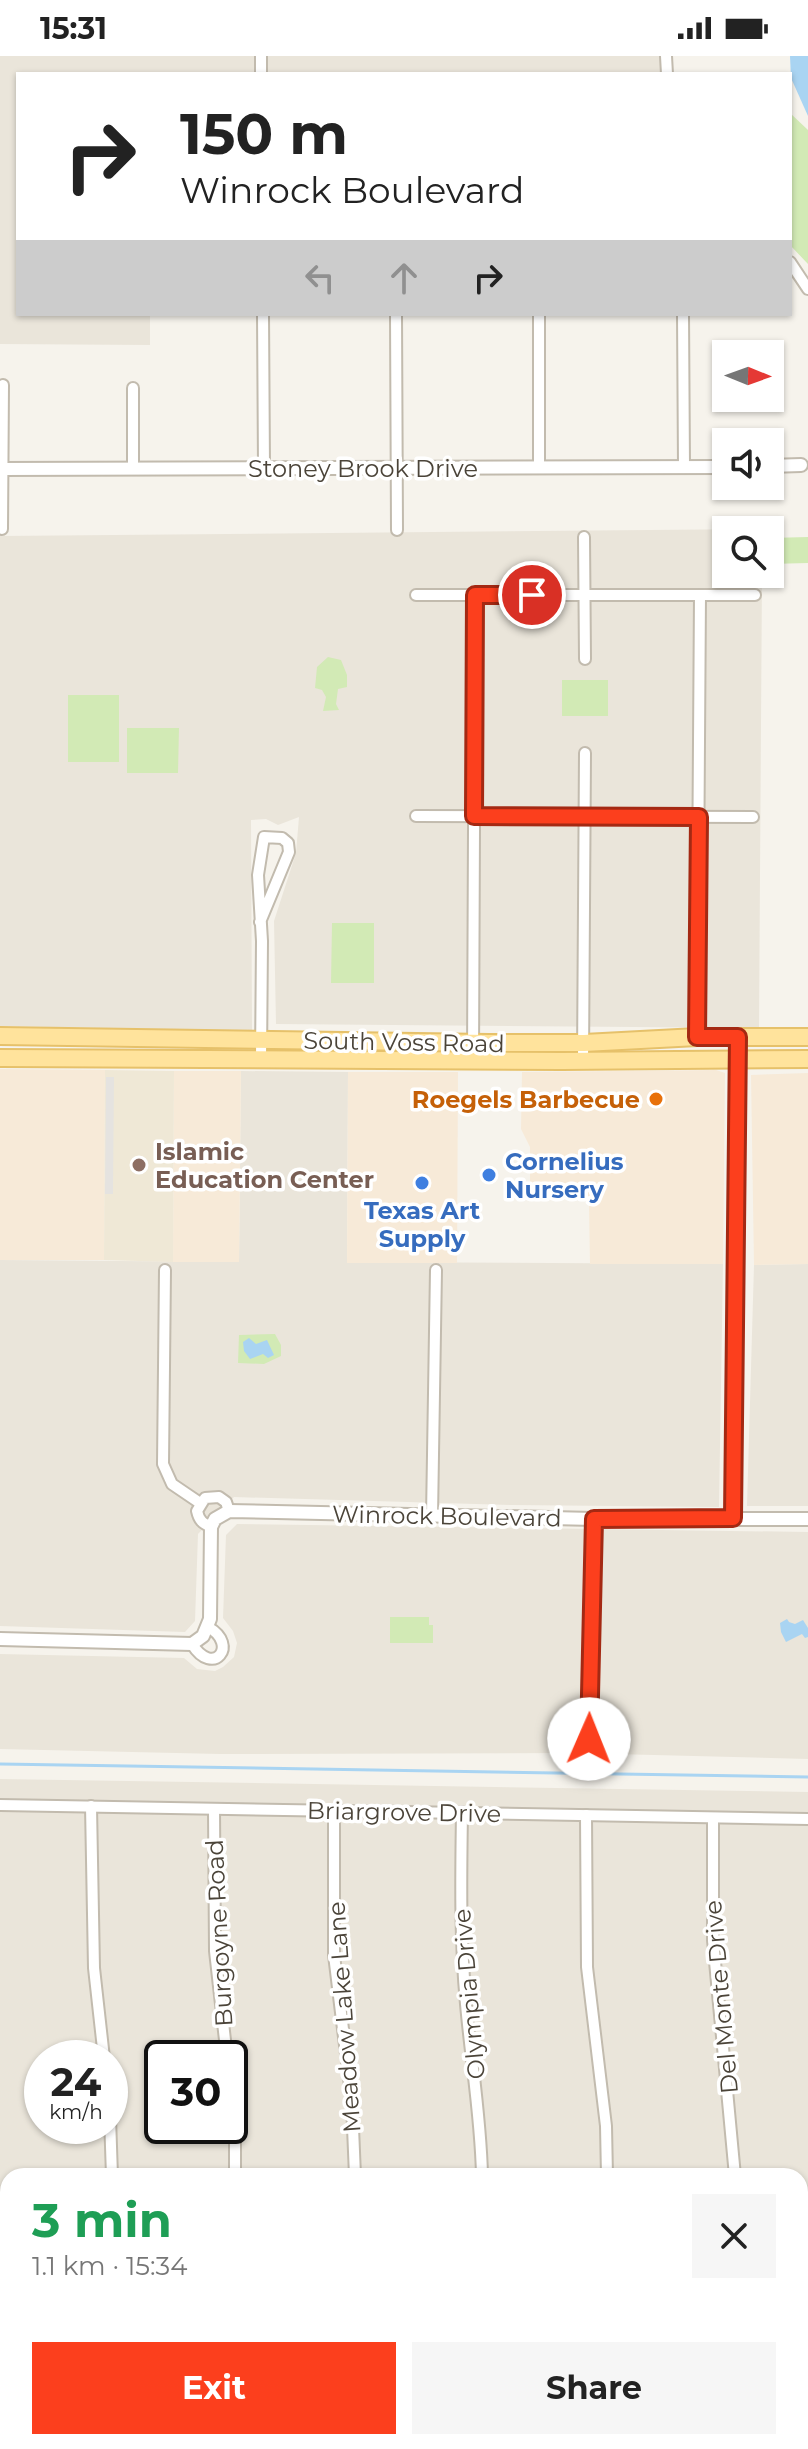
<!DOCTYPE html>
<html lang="en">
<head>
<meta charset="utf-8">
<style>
	body { margin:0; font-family:Montserrat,sans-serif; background:#f6f6f6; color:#222; height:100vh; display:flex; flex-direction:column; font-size:30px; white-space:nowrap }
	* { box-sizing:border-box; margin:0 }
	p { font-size:26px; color:#767676 }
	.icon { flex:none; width:44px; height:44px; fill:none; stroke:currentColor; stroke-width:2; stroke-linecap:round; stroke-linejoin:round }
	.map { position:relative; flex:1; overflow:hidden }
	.side { position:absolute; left:0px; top:2112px; width:808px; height:282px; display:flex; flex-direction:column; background:#fff; border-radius:24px 24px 0 0; box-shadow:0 2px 6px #0004 }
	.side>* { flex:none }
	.top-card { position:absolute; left:16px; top:16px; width:776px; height:244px; border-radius:0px; box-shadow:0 2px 6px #0004; background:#fff; color:#222; overflow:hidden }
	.needle { width:52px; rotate:91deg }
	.tools { position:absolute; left:712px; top:284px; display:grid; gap:16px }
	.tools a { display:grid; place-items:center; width:72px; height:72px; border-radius:0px; background:#fff; box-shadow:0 2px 6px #0004; font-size:40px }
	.speed { position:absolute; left:24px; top:1984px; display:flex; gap:16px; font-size:40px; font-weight:700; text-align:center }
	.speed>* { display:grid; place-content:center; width:104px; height:104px; border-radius:50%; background:#fff; box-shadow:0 2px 6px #0004; line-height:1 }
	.speed small { font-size:20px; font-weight:400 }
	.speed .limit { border:4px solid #111; border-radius:12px; background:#fff; color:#111 }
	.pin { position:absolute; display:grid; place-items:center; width:68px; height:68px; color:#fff; margin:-34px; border:4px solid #fff; border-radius:50%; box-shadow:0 2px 8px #0007 }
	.me { position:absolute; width:88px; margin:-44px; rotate:1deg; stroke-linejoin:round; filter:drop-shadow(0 0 6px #0008) }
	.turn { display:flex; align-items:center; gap:28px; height:168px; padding:0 32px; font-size:36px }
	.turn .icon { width:104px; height:104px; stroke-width:2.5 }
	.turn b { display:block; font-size:56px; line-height:68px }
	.lanes { display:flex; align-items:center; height:76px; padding:0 32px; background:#0003; justify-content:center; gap:40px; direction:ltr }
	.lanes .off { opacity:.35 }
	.round { display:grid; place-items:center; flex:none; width:84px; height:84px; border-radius:0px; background:#f6f6f6 }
	.headline { display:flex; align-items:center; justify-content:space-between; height:136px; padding:0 32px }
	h1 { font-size:48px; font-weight:700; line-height:60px; color:#1e9e55 }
	.button { display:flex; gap:16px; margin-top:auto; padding:16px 32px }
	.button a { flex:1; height:92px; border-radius:0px; background:#fc3f1d; color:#fff; font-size:32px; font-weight:700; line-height:92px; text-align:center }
	.button a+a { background:#f6f6f6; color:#222 }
	.status { display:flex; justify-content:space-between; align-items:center; height:56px; padding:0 40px; background:#fff; direction:ltr }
	.status svg { height:22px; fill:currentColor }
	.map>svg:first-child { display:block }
	.residential { fill:#eae5da; fill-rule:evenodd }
	.commercial { fill:#f7ead8 }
	.education { fill:#efe8d6 }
	.green { fill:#d2eab5 }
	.parking { fill:#e5e3e0 }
	.water { fill:#a9d4f2 }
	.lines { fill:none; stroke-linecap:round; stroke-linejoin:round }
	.stream { stroke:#a9d4f2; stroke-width:3 }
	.minor-casing { stroke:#c2bbae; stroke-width:14 }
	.tertiary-casing { stroke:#c2bbae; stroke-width:16 }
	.primary-casing { stroke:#e6c16a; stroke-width:20 }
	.minor { stroke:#fff; stroke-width:10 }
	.tertiary { stroke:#fff; stroke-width:12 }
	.primary { stroke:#ffe39c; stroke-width:16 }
	.route-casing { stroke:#a42913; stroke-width:20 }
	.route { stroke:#fc3f1d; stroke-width:14 }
	.food-dot { fill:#e8710a; stroke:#fff; stroke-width:3 }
	.education-dot { fill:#8d6e63; stroke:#fff; stroke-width:3 }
	.shop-dot { fill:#3f7fe0; stroke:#fff; stroke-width:3 }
	.labels { text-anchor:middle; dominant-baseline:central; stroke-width:7; stroke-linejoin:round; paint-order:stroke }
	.street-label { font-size:24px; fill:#4b4439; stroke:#fff }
	.food-label { font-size:24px; font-weight:bold; fill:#c56008; stroke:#fff; text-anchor:end }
	.education-label { font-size:24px; font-weight:bold; fill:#785e54; stroke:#fff; text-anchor:start }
	.shop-label { font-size:24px; font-weight:bold; fill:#366cbe; stroke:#fff; text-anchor:start }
</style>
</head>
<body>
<div class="status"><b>15:31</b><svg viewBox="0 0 49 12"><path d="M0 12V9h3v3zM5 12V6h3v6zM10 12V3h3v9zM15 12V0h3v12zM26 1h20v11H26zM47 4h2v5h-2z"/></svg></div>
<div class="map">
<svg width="808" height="2393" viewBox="0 0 808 2393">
	<rect width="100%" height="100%" fill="#f6f3ec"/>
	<g class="residential">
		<path d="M0,0H661V18H18V258H150V289L0,288Z"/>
		<path d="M762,473L726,474V518H762L759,972L276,968L274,865L296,797L299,761L278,769L266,763L251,764L252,975L0,970V480Z"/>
		<path d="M241,1015L348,1016L347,1206L723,1208L719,1451L512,1449L234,1441L198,1478L195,1565L185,1576L0,1570V1204L239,1206Z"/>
		<path d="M808,1208V1450H747L754,1209Z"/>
		<path d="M237,1468L808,1476V1703L574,1697L220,1698L0,1693V1598L184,1602L197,1613L215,1615L223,1611L234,1601L237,1587L233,1575L223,1562L226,1479Z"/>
		<path d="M0,1723L808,1736V2393H0ZM42,2002H110V2070H42ZM162,2002H230V2070H162ZM8,2120H800V2386H8Z"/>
	</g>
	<g class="commercial">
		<path d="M0,1013L105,1014L104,1204H0Z"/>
		<path d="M716,1014L725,1017L723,1208H590L589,1148L587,1141L579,1135H530V1091L521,1073L522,1016Z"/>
		<path d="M174,1015H241L239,1206H173Z"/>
		<path d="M348,1016H458L457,1207H347Z"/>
		<path d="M808,1017V1208L754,1209L751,1019Z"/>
	</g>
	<path class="education" d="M105,1014L174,1015L173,1206L104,1204Z"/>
	<g class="green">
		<path d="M790,57L808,74V208L790,189Z"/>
		<path d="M808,481V507L770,508V482Z"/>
		<path d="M328,601L341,604L347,619V631L338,633L336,648L339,654L323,655L326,641L322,634L315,632L317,611Z"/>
		<rect x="562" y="624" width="46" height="36"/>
		<rect x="68" y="639" width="51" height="67"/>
		<path d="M127,672H179L178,717H127Z"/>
		<path d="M332,867H374V927H331Z"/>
		<path d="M275,1278L281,1289V1300L264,1308L238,1307L239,1279Z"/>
		<path d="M390,1561H429V1569H433V1587H390Z"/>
	</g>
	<path class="parking" d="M106,1021H114L113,1138H105Z"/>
	<g class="water">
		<path d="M790,0H808V60L791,22Z"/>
		<path d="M249,1282L256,1288L267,1284L274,1299L268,1302L263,1298L250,1303L244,1295L243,1286Z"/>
		<path d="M787,1563L789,1566L795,1568L803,1564L808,1572V1581L805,1582L802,1578L786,1586L781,1576L780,1567Z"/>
	</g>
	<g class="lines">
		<path class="stream" d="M0,1708L808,1721"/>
		<defs>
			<g id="minor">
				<path d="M261,0V18"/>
				<path d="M666,0L667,18"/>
				<path d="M790,206L808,233"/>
				<path d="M263,258L264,412"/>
				<path d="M396,258L397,474"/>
				<path d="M539,258V411"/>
				<path d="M683,258L684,411"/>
				<path d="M133,412V332"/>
				<path d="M2,473L3,329"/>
				<path d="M584,481L585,603"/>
				<path d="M416,539H755"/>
				<path d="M416,760L753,761"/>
				<path d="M260,866L289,796L288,787L282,782L264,781L258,819L262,885L261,1003"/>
				<path d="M697,981L700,539"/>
				<path d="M473,1004L475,539"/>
				<path d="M583,1005L585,697"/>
				<path d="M165,1214L163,1408L172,1428L200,1447"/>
				<path d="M432,1460L436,1214"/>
				<path d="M211,1471C202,1467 199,1464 197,1455L205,1442L219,1441L226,1446L229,1455"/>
				<path d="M192,1588C213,1622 240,1589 208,1571"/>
				<path d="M589,1683L594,1463"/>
				<path d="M0,1749L808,1763"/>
				<path d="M91,1750L94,1912L104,2002"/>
				<path d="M214,1753L215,1895L227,2002"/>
				<path d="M334,1755V1899L352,2047L355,2120"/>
				<path d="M462,1756C461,1820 460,1884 466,1948C471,2005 481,2062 482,2120"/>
				<path d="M586,1759L587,1911L606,2070L607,2120"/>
				<path d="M713,1762V1884L735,2120"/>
				<path d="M230,2031L235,2074V2120"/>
				<path d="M110,2061L112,2120"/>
				<path d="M0,2163H8"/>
				<path d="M800,2171H808"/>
				<path d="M48,2393L51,2386"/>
				<path d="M304,2393L308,2386"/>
				<path d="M430,2393L433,2386"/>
				<path d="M557,2393L560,2386"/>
				<path d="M684,2393L688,2386"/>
			</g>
			<g id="tertiary">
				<path d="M770,410L801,409"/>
				<path d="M0,413L726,411"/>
				<path d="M733,1462L738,981"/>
				<path d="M0,1583L192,1588L203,1580L210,1563L211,1471L215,1463L229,1455L594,1463H808"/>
				<path d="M178,2393L182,2386"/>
			</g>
			<g id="primary">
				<path d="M0,980L489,987H584L697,981H808"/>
				<path d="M0,1002L562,1005L808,1003"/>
			</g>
		</defs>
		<use href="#minor" class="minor-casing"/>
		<use href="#tertiary" class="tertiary-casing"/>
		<use href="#primary" class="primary-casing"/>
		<use href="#minor" class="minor"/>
		<use href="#tertiary" class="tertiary"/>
		<use href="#primary" class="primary"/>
	</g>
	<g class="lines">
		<defs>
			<path id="route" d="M532,539H475L474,760L699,761L697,981H738L733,1462L594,1463L589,1683"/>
		</defs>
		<use href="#route" class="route-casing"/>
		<use href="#route" class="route"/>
	</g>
	<circle class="food-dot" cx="656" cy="1043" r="8"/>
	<circle class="education-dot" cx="139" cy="1109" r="8"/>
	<g class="shop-dot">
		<circle cx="489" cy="1119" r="8"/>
		<circle cx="422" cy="1127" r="8"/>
	</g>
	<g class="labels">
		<g class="street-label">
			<text x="363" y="412">Stoney Brook Drive</text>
			<text transform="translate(404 986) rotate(1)">South Voss Road</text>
			<text transform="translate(447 1460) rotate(1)">Winrock Boulevard</text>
			<text transform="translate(404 1756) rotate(1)">Briargrove Drive</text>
			<text transform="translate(219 1877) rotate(-93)">Burgoyne Road</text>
			<text transform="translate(469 1938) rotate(-95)">Olympia Drive</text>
			<text transform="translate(721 1941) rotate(-95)">Del Monte Drive</text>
			<text transform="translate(344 1961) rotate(-94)">Meadow Lake Lane</text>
		</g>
		<g class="food-label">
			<text x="640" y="1043">Roegels Barbecue</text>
		</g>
		<g class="education-label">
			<text x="155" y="1095">Islamic<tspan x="155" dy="28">Education Center</tspan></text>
		</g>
		<g class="shop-label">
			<text x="505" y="1105">Cornelius<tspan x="505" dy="28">Nursery</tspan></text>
			<text x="422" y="1154" text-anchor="middle">Texas Art<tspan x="422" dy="28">Supply</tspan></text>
		</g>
	</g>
</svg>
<div class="tools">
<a><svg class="needle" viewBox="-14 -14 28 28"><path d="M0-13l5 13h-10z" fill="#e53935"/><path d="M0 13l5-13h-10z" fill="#767676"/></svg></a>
<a><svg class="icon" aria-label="sound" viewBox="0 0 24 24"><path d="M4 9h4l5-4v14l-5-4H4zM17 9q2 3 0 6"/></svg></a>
<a><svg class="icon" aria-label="search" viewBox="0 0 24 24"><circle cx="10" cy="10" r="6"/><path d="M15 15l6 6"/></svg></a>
</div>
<div class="speed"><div>24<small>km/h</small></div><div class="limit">30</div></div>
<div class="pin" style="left:532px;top:539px;background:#d93025"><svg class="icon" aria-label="arrive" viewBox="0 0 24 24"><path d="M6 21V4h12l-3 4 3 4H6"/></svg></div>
<svg class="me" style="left:589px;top:1683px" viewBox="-20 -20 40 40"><circle r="19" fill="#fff"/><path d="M0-13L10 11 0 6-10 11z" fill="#fc3f1d"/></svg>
<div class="top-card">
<div class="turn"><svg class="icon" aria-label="right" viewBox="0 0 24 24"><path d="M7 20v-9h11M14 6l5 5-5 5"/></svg><div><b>150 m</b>Winrock Boulevard</div></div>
<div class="lanes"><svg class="icon off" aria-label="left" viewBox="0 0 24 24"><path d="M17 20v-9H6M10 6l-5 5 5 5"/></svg><svg class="icon off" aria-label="ahead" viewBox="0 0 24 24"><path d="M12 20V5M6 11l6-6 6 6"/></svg><svg class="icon" aria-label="right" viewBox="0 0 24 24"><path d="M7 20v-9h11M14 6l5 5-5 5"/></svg></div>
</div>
<section class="side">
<div class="headline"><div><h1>3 min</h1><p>1.1 km · 15:34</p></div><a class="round"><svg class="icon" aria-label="close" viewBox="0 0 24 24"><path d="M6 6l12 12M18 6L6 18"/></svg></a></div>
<div class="button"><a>Exit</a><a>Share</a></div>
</section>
</div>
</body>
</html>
